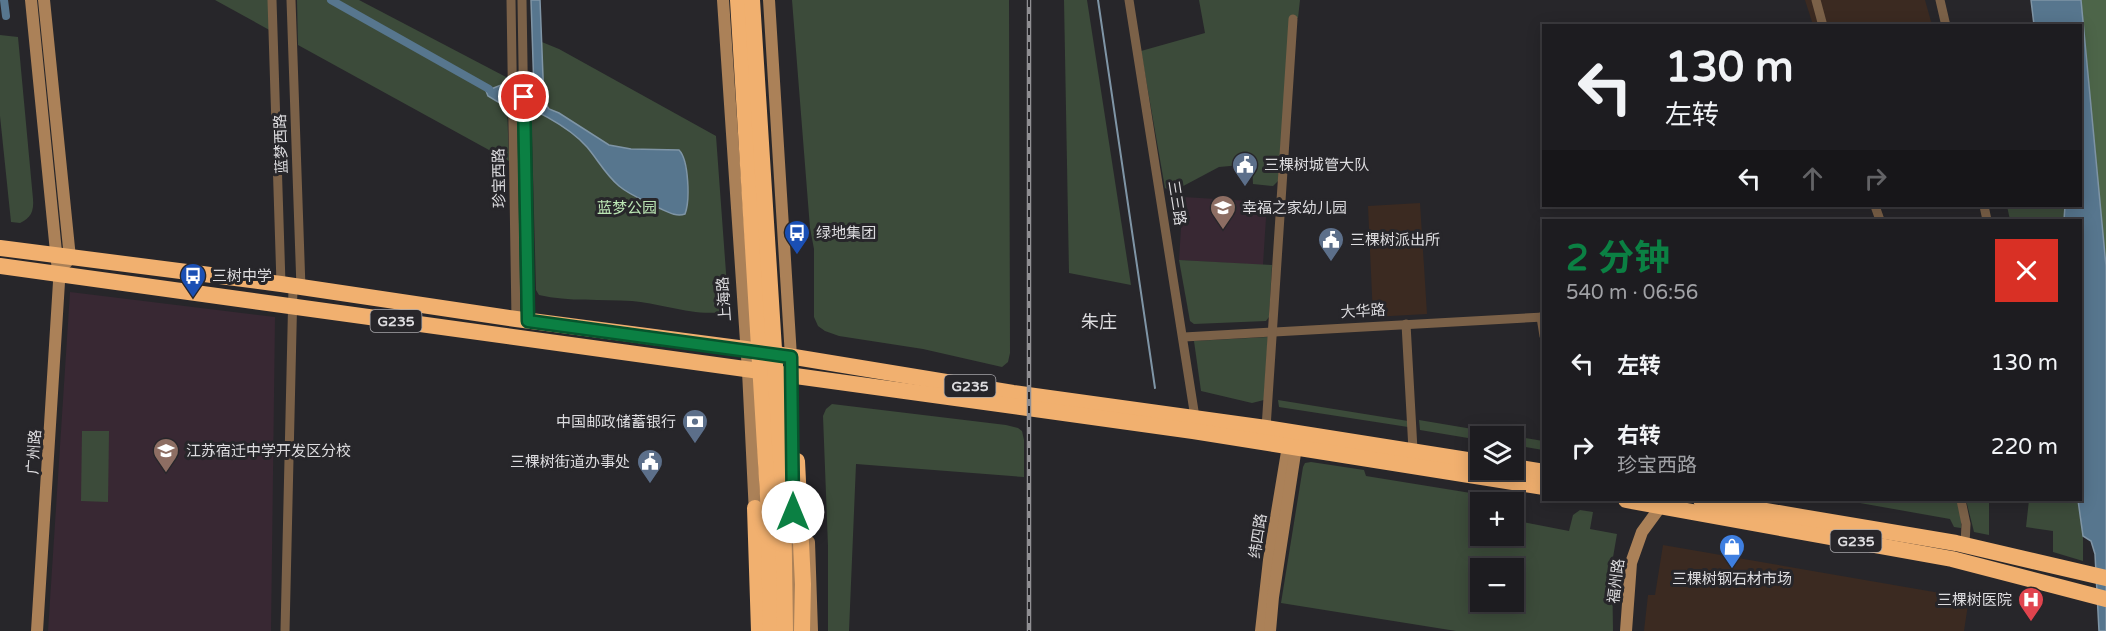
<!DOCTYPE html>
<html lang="zh">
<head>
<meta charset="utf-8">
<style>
	body { margin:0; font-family:"Varela Round","Noto Sans SC",sans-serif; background:#2a292d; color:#f1f3f6; height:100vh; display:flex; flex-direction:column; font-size:22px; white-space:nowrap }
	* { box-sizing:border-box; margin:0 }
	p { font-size:20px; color:#a0a1a5 }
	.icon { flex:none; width:33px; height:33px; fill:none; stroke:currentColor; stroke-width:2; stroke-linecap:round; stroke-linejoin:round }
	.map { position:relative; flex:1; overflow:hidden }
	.drawer { position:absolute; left:1542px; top:219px; width:540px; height:282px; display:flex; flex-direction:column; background:#1d1c20; border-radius:0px; box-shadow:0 3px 15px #0003,0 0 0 2px #3b3a3e }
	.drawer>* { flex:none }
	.guide { position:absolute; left:1542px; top:24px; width:540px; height:183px; border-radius:0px; box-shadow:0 3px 15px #0003,0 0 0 2px #3b3a3e; background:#1d1c20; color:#f1f3f6; overflow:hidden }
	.buttons { position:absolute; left:1470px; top:426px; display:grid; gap:12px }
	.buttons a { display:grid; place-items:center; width:54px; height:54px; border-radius:0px; background:#1d1c20; box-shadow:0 3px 15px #0003,0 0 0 2px #3b3a3e; font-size:30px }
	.pin { position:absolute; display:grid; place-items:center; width:51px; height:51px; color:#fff; margin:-26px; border:3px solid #fff; border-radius:50%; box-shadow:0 2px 6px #0007 }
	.me { position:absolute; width:66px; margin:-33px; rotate:0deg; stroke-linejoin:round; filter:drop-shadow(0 0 4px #0008) }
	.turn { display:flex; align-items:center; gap:21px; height:126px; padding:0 24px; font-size:27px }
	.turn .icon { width:78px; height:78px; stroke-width:2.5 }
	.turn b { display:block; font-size:42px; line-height:51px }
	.lanes { display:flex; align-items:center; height:57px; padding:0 24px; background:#0003; justify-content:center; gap:30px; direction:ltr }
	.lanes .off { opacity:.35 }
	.round { display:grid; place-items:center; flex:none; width:63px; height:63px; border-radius:0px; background:#2a292d }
	.head { display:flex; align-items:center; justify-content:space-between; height:102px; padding:0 24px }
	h1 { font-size:36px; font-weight:700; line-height:45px; color:#0b8043 }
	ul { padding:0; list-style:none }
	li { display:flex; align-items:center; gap:18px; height:84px; padding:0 24px }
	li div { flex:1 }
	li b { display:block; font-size:22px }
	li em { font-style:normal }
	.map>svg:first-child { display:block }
	.commercial { fill:#3b2a21 }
	.education { fill:#382833 }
	.green { fill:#3c4b3a; fill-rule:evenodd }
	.forest { fill:#4d6549 }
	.water { fill:#57768e; stroke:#7f95a6; stroke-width:1.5 }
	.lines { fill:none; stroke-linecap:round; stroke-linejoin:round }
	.stream { stroke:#7f95a6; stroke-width:2 }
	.canal { stroke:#57768e; stroke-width:8 }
	.street { stroke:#7b6148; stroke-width:9 }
	.secondary { stroke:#ab8158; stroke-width:12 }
	.highway { stroke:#f1b06f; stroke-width:16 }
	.rail-casing { stroke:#8f8e92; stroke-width:4.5 }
	.rail { stroke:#27262a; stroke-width:2; stroke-dasharray:7; stroke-linecap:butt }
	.highway-bridge { stroke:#f1b06f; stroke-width:16 }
	.route-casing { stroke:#07532c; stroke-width:15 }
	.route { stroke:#0b8043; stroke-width:10 }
	.labels { text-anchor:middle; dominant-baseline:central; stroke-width:6; stroke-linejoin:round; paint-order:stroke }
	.shield { fill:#27262a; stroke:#a6a5a9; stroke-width:1.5 }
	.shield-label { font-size:14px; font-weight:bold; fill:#dddcdf }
	.street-label { font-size:15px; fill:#dddcdf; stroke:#27262a }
	.poi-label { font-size:15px; fill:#dddcdf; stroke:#27262a; text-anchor:start }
	.park-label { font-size:15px; fill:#bbe6b4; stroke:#27262a }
	.quarter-label { font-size:18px; fill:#dddcdf; stroke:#27262a }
</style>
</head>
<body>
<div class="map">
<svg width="2106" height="631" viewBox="0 0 2106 631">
	<rect width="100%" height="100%" fill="#27262a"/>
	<g class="commercial">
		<path d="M1805,0H1925L1932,25H1813Z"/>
		<path d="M1420,203L1427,314L1373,317L1368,206Z"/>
		<path d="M1663,545L1969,598L1964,631H1644L1648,595H1655Z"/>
	</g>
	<g class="education">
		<path d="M1183,197L1267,202L1263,265L1179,260Z"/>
		<path d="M70,292L275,317L271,631H48Z"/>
	</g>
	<g class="green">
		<path d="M215,0H272L273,32Z"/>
		<path d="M297,0H359L506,77L509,161L298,45Z"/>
		<path d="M792,0H1009L1010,353L1008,362L1002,367L923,349L839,336L825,331L818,326L814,317V249L810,228Z"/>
		<path d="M1064,0H1087L1131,285L1069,273Z"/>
		<path d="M1199,0H1300L1298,18H1291L1278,181L1273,186L1253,184L1252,164L1219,167L1172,192L1165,188L1141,51L1205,33Z"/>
		<path d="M0,35L18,37L33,199C34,211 31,218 20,223L11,222L0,116Z"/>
		<path d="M532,38L559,49L716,136L728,300V307L725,311C701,318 659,303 632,301C601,299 569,302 539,295L536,290L531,98L534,91Z"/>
		<path d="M2007,206H2065L2064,220H2010Z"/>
		<path d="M1179,260L1272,265L1269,317L1266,321L1194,324L1190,321Z"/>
		<path d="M1268,337L1264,400L1252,403L1201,391L1194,341Z"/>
		<path d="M1278,400L1408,421V427L1279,407Z"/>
		<path d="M832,404L1006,425L1018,428L1022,431L1024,440V477L856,464L849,631H828V546L823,416L826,409Z"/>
		<path d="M1419,420L1543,441V450L1514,445V436H1480V440L1420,430Z"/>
		<path d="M82,431H109L108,502L81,501Z"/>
		<path d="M1311,462L1364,470L1366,476L1520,501L1517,521L1569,531L1573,515L1580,510L1593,512L1590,529L1617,534L1612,563L1613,631H1456L1281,603L1303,467L1305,463ZM1480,502H1514V536H1480ZM1480,568H1514V602H1480Z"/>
		<path d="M1843,500H1957L1961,519V528L1954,527L1950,519Z"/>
		<path d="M1966,500H1989V535L1974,532Z"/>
		<path d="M2029,500H2078L2083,536V561L2053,552V531L2026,527Z"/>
	</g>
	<path class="forest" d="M2081,0H2106V266Z"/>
	<g class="water">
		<path d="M531,0H540L544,102L549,109L559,113L609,145L631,149L679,150C689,160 690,201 685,214C676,217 668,212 659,208C646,201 631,196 619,186C605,174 598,160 587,147C572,130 525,99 503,105L488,96L486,91L501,85L530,97L534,91Z"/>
		<path d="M2031,0H2081L2106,266V631H2099L2095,554L2091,541L2083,536L2078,500H2080V220H2064L2065,206H2080V26L2034,25Z"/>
	</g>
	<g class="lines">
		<path class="stream" d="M1098,0L1155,388"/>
		<g class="canal">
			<path d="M4,0L6,16"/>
			<path d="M331,0L489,89"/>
		</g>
		<g class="street">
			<path d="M272,0L281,284"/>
			<path d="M291,0L301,288"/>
			<path d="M511,0L516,319"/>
			<path d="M522,0L527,321"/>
			<path d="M1129,0L1194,411"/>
			<path d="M1816,0L1823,26"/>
			<path d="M1940,0L1946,26"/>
			<path d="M1875,206L1880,220"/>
			<path d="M1984,206L1987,220"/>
			<path d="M1541,317L1544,336"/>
			<path d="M1406,324L1413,450"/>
			<path d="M1184,337L1544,317"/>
			<path d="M1266,428L1293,19"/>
			<path d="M1961,500L1966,524L1965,545"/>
			<path d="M285,631L293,287"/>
		</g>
		<g class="secondary">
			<path d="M31,0L59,282L37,631"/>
			<path d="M44,0L70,258L66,263"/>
			<path d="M723,0L748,371L755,514"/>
			<path d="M769,0L791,357L793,468"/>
			<path d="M793,539L794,631"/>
			<path d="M809,542L812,631"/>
			<path d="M1261,631L1269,560L1288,446"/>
			<path d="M1270,631L1273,597L1296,447"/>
			<path d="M1626,631L1631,563L1642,532L1661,506"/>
		</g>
		<g class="highway">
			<path d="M0,248L281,284L516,319L746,349L1013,393L1266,428L1480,462"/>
			<path d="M0,266L1193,431L1544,487"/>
			<path d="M797,461L803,584L802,631"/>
			<path d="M1514,467L1544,472"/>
			<path d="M1626,500L1952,559L2106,599"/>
			<path d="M1701,500L1956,543L2106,578"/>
			<path d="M755,508L759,631"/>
		</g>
		<defs>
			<path id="rail" d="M1029,0V631"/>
		</defs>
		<use href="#rail" class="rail-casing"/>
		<use href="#rail" class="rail"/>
		<g class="highway-bridge">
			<path d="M738,0L768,496L771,631"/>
			<path d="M752,0L783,492L785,631"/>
		</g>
	</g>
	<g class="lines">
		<defs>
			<path id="route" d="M524,97L528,321L791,357L793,512"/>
		</defs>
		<use href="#route" class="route-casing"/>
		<use href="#route" class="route"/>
	</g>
	<defs>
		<symbol id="civic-pin" viewBox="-11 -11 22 30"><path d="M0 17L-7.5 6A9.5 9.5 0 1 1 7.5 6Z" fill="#5c6f8a" stroke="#27262a"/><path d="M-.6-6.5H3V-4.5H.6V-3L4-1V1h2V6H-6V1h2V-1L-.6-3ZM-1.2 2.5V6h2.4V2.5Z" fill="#fff"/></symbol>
		<symbol id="school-pin" viewBox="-11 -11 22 30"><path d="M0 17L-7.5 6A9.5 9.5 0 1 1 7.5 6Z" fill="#8d6e63" stroke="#27262a"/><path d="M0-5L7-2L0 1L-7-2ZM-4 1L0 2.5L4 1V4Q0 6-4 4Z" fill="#fff"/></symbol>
		<symbol id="bus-pin" viewBox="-11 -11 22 30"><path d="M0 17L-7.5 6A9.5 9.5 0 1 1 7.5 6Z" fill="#1a4fb4" stroke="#27262a"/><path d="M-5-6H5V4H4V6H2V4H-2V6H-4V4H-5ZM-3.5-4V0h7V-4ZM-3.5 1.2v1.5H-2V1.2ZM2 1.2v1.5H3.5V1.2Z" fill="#fff"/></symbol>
		<symbol id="bank-pin" viewBox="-11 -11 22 30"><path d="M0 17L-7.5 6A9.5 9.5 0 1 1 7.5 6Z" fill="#5c6f8a" stroke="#27262a"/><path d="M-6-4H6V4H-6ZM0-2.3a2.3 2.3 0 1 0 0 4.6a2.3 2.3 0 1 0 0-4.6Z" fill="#fff"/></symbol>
		<symbol id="shop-pin" viewBox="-11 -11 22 30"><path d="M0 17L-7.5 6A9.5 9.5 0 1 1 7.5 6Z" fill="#3f7fe0" stroke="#27262a"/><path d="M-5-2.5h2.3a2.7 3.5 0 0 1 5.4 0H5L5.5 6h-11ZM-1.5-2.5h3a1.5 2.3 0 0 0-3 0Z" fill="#fff"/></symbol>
		<symbol id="hospital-pin" viewBox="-11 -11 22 30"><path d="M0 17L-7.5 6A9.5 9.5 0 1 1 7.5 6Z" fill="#e0444e" stroke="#27262a"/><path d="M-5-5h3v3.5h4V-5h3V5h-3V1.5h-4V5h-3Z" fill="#fff"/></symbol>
	</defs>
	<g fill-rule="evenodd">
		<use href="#civic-pin" x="1230" y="150" width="30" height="40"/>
		<use href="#school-pin" x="1208" y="193" width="30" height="40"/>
		<use href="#bus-pin" x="782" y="218" width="30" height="40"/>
		<use href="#civic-pin" x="1316" y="225" width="30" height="40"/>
		<use href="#bus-pin" x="178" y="261" width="30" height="40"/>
		<use href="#bank-pin" x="680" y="407" width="30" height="40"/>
		<use href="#school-pin" x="151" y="436" width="30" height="40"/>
		<use href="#civic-pin" x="635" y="447" width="30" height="40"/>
		<use href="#shop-pin" x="1717" y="532" width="30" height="40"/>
		<use href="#hospital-pin" x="2016" y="585" width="30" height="40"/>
	</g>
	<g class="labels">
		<g class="shield">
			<rect x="370.5" y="310" width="51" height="22" rx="4.5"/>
			<rect x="944.5" y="375" width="51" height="22" rx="4.5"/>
			<rect x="1830.5" y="530" width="51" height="22" rx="4.5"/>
		</g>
		<g class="shield-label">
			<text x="396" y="321">G235</text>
			<text x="970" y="386">G235</text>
			<text x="1856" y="541">G235</text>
		</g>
		<g class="street-label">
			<text transform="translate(281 144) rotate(-92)">蓝梦西路</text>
			<text transform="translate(499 178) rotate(-91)">珍宝西路</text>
			<text transform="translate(1177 203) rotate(81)">三三路</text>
			<text transform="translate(724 299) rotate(-94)">上海路</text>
			<text transform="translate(1363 311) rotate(-3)">大华路</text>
			<text transform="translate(34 452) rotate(-86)">广州路</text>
			<text transform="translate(1258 536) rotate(-81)">纬四路</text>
			<text transform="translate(1616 581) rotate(-83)">福州路</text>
		</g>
		<g class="poi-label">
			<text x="1264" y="165">三棵树城管大队</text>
			<text x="1242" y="208">幸福之家幼儿园</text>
			<text x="816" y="233">绿地集团</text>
			<text x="1350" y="240">三棵树派出所</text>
			<text x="212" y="276">三树中学</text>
			<text x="676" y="422" text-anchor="end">中国邮政储蓄银行</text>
			<text x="186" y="451">江苏宿迁中学开发区分校</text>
			<text x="630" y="462" text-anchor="end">三棵树街道办事处</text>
			<text x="1732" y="579" text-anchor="middle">三棵树钢石材市场</text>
			<text x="2012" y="600" text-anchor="end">三棵树医院</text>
		</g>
		<g class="park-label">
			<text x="627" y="208">蓝梦公园</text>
		</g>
		<g class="quarter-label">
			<text x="1099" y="322">朱庄</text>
		</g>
	</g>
</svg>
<div class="buttons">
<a><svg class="icon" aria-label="layers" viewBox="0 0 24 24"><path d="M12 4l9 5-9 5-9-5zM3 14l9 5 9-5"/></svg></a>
<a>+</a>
<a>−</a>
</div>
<div class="pin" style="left:524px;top:97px;background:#d93025"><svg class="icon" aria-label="arrive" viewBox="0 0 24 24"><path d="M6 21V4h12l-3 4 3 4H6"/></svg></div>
<svg class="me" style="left:793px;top:512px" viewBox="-20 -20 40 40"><circle r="19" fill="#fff"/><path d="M0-13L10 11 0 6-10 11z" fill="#0b8043"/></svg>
<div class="guide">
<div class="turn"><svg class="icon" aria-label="left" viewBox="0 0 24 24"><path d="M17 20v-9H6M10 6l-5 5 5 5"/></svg><div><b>130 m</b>左转</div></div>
<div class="lanes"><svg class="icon" aria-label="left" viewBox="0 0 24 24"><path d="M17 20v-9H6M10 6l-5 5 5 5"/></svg><svg class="icon off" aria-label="ahead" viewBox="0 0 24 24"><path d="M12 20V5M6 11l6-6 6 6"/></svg><svg class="icon off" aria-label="right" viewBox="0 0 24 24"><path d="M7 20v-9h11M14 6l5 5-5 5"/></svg></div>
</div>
<section class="drawer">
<div class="head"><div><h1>2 分钟</h1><p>540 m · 06:56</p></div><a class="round" style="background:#d93025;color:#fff"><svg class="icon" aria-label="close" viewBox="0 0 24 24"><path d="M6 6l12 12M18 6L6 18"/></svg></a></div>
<ul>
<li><svg class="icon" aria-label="left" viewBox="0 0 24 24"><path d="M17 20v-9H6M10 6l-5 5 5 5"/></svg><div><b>左转</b></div><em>130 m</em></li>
<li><svg class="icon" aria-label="right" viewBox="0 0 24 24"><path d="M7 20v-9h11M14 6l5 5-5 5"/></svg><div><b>右转</b><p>珍宝西路</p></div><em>220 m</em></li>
</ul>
</section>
</div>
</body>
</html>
